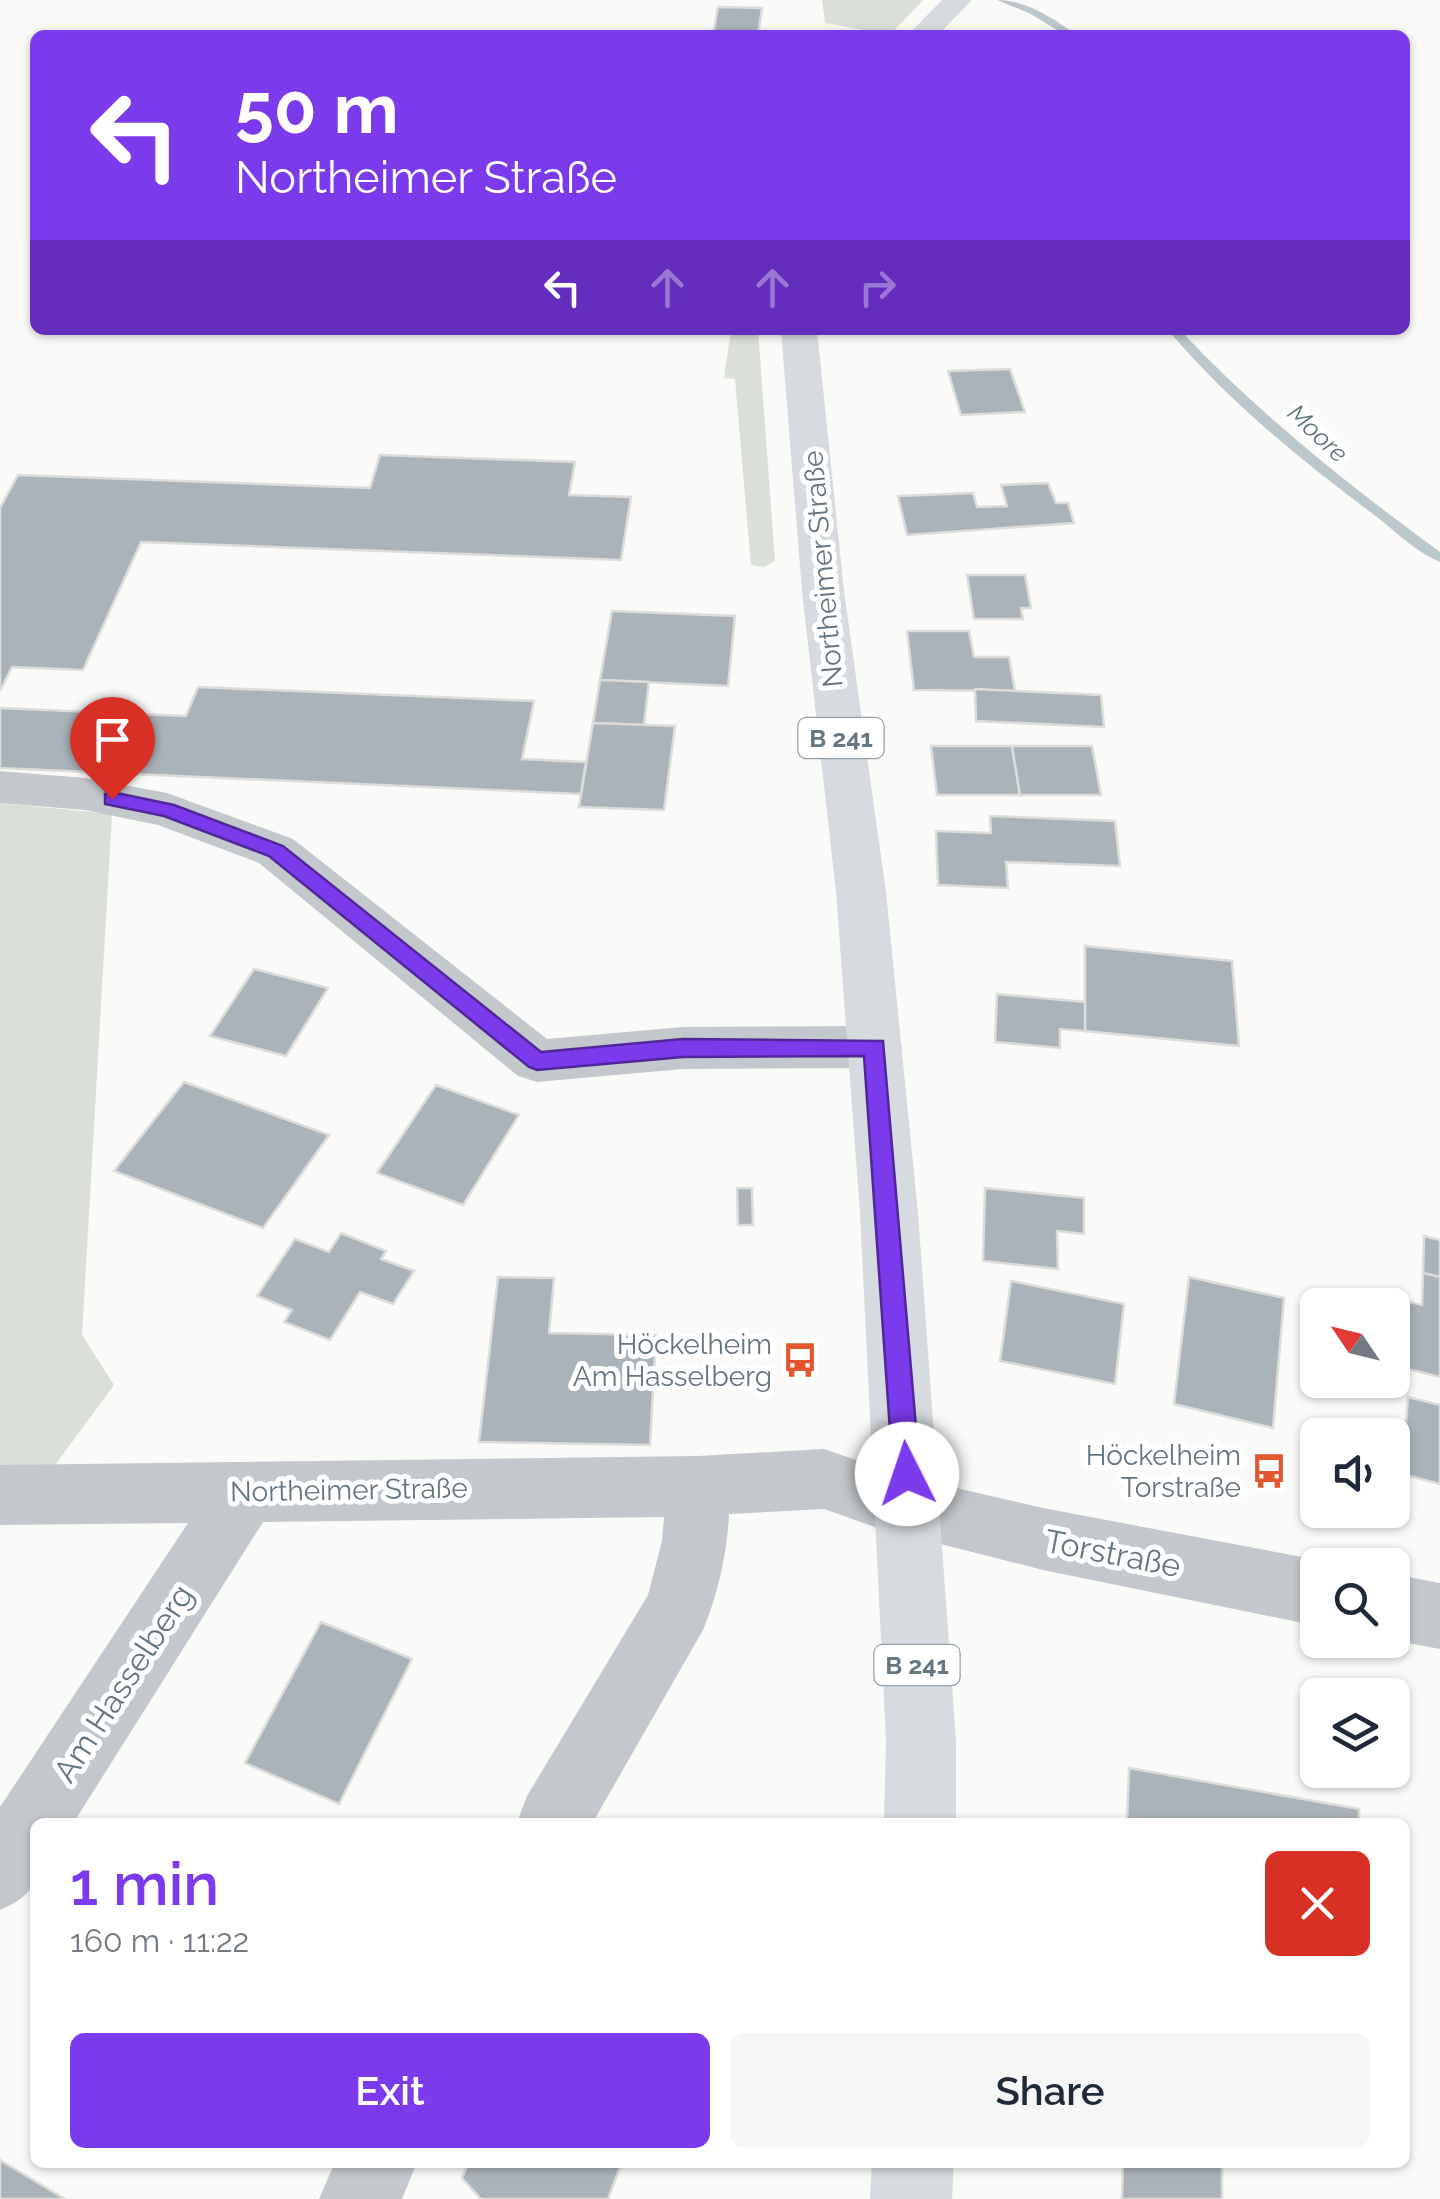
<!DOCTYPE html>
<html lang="en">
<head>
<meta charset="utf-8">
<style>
	body { margin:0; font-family:Raleway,sans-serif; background:#f6f6f7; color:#1f2937; height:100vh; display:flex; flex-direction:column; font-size:38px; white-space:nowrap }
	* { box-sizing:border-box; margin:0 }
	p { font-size:32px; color:#747a83 }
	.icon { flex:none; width:55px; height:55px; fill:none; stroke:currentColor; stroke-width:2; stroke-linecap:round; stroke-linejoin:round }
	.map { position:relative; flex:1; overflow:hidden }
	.details { position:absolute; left:30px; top:1818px; width:1380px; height:350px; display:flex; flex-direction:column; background:#fff; border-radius:15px; box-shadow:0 2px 8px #0004 }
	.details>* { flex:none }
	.banner { position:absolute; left:30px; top:30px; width:1380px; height:305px; border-radius:15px; box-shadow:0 2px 8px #0004; background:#7c3aed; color:#fff; overflow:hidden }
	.needle { width:65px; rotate:305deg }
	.tools { position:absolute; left:1300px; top:1288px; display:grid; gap:20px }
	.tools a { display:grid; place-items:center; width:110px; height:110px; border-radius:15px; background:#fff; box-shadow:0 2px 8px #0004; font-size:50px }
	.pin { position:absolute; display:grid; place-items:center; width:85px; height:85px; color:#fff; margin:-102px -42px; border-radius:50% 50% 50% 0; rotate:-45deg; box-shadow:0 0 10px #0007 }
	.pin .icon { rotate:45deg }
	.me { position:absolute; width:110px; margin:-55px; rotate:356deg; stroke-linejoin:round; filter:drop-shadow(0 0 8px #0008) }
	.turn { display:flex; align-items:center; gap:35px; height:210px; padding:0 40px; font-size:45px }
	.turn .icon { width:130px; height:130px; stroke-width:2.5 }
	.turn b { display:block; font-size:70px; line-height:85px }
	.lanes { display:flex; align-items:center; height:95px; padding:0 40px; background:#0003; justify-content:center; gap:50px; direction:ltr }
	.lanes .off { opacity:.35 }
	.round { display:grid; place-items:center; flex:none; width:105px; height:105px; border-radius:15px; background:#f6f6f7 }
	.head { display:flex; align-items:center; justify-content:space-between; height:170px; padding:0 40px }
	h1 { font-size:60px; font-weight:600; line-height:75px; color:#7c3aed }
	.action { display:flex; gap:20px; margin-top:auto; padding:20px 40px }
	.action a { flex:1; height:115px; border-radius:15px; background:#7c3aed; color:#fff; font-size:40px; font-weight:600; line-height:115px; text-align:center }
	.action a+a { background:#f6f6f7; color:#1f2937 }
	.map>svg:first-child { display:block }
	.green { fill:#dadfd7 }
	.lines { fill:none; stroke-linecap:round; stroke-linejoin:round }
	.stream { fill:#bbc7cb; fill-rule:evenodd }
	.building { fill:#aab3b9; stroke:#dcdcda; stroke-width:2.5 }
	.minor { fill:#c3c8cc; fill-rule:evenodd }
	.tertiary { fill:#c3c8cc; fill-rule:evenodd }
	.primary { fill:#d6dbdf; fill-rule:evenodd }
	.route { fill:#7c3aed; stroke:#51269a; stroke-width:2.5 }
	.labels { text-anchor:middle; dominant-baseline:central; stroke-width:10; stroke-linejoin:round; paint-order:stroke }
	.far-water-label { font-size:25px; font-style:italic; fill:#60757c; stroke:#fff }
	.shield { fill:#fff; stroke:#939fa8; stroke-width:2.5 }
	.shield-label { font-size:25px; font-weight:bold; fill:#657683 }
	.street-label { font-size:28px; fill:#657683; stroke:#fff }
	.poi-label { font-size:28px; fill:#657683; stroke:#fff; text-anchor:end }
	.near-street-label { font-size:32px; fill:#657683; stroke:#fff }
</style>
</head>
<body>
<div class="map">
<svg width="1440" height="2199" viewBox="0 0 1440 2199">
	<rect width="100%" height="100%" fill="#fafaf8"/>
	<g class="green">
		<path d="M822,0H923L890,35H872L874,32L825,23Z"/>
		<path d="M731,330H758L775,561L764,567L751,565L735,379L724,378Z"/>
		<path d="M0,803L112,814L82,1335L114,1385L55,1465L0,1466Z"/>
	</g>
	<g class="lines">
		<g class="stream">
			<path d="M997,0C1025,0 1054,18 1076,35H1065L1031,14Z"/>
			<path d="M1168,330H1180C1259,414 1347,484 1440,552V562C1417,553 1396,532 1377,517C1303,462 1228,401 1168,330Z"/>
		</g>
	</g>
	<g class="building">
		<path d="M718,7L762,8L758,35H713Z"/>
		<path d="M1010,369L1025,412L961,415L948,371Z"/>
		<path d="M380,455L575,462L569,495L631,497L621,560L141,542L83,670L12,667L0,691V508L18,475L370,488Z"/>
		<path d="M1048,483L1056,503H1068L1074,523L907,535L898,496L973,493L977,507L1007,506L1001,485Z"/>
		<path d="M967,575H1025L1031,608H1021L1023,619H974Z"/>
		<path d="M612,611L735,616L728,686L600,680Z"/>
		<path d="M907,631H969L974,657H1009L1015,691L914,690Z"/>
		<path d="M600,680L649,682L644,725L593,723Z"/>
		<path d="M198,687L534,701L522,759L586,762L581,794L0,768V708L186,716Z"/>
		<path d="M975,689L1101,695L1104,727L976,721Z"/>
		<path d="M593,723L675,726L664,810L579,807Z"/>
		<path d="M931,746H1012L1020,795H937Z"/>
		<path d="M1012,746H1092L1101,795H1020Z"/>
		<path d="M990,816L1115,821L1120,866L1006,862L1008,888L938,885L936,831L991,833Z"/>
		<path d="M1085,946L1232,961L1239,1046L1085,1031Z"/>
		<path d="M254,969L328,988L286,1056L210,1036Z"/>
		<path d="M997,994L1085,1002V1031L1060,1029V1048L995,1042Z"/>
		<path d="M184,1082L329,1135L263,1228L114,1171Z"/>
		<path d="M436,1085L519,1115L463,1205L377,1173Z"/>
		<path d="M737,1188H752L753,1225H738Z"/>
		<path d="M985,1188L1084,1198V1234L1057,1231L1058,1269L983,1261Z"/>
		<path d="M341,1233L386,1251L381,1259L414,1271L393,1304L360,1292L330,1340L284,1322L292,1310L257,1296L295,1239L329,1252Z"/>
		<path d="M1424,1236L1440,1240V1277L1423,1273Z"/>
		<path d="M1423,1273L1440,1277V1377L1392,1365V1305H1385V1296L1422,1305Z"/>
		<path d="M498,1277L554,1278L549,1333L656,1335L650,1445L479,1442Z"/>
		<path d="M1189,1277L1284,1298L1273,1428L1174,1404Z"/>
		<path d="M1011,1281L1124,1304L1115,1384L1000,1361Z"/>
		<path d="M1408,1397L1440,1405V1484L1402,1474Z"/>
		<path d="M321,1622L412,1659L339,1804L245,1763Z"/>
		<path d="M1129,1768L1359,1809V1822H1127Z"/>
		<path d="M0,2160L65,2199H0Z"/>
		<path d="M469,2162H619L621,2164L608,2199H481L462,2178Z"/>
		<path d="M1123,2162H1222V2199H1122Z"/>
	</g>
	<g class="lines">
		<g class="minor">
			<path d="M0,771L85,778L167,793L293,839L547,1039L683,1027L875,1026L894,1032L902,1047L894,1062L875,1068L683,1069L537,1082L518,1076L259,863L158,825L85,810L0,803Z"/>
			<path d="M824,1449L932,1486L942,1508L932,1530L909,1539L824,1509L729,1514C727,1554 718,1594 703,1630L593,1822H517L527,1796L648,1595L662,1541L664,1517L263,1522L74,1822H35C35,1869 48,1890 0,1910V1807L188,1523L0,1525V1465L698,1456Z"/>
			<path d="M335,2162H417L402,2199H319Z"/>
		</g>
		<g class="tertiary">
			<path d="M909,1477L1043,1508L1318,1560L1330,1565H1318V1626L1043,1570L886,1530L876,1508L886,1486Z"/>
			<path d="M1392,1574L1440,1583V1649L1392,1640Z"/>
		</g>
		<g class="primary">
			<path d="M942,0H972L938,35H908Z"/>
			<path d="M781,330H817L844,591L886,892L918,1213L956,1741V1822H884L886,1741L860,1213L836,892L802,591Z"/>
			<path d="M872,2162H954L952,2199H870Z"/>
		</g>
	</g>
	<path class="route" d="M112,792L174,805L283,846L541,1052L683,1039L883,1041L920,1474L916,1482L907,1486L897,1482L893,1474L864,1056L683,1057L537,1070L529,1067L269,856L164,816L105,804V794Z"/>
	<defs>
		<symbol id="bus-bare" viewBox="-9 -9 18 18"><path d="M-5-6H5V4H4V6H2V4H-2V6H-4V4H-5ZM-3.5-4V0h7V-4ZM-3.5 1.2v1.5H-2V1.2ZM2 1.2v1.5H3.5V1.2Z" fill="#e4572e" stroke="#fff" stroke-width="2.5" paint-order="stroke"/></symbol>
	</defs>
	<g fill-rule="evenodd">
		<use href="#bus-bare" x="775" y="1335" width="50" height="50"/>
		<use href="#bus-bare" x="1244" y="1446" width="50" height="50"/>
	</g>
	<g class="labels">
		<g class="far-water-label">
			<text transform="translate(1318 433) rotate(43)">Moore</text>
		</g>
		<g class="shield">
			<rect x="798.5" y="718" width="85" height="40" rx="8"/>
			<rect x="874.5" y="1645" width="85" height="40" rx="8"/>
		</g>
		<g class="shield-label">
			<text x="841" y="738">B 241</text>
			<text x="917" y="1665">B 241</text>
		</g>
		<g class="street-label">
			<text transform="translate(823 569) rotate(-95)">Northeimer Straße</text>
			<text transform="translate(349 1490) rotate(-1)">Northeimer Straße</text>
		</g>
		<g class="poi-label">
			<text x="772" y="1344">Höckelheim<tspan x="772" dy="32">Am Hasselberg</tspan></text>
			<text x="1241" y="1455">Höckelheim<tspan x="1241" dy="32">Torstraße</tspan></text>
		</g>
		<g class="near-street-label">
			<text transform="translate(1113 1553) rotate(11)">Torstraße</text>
			<text transform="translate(123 1683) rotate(-57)">Am Hasselberg</text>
		</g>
	</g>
</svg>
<div class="tools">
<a><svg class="needle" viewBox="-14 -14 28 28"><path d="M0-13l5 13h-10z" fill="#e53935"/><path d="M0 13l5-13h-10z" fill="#747a83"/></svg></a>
<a><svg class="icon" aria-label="sound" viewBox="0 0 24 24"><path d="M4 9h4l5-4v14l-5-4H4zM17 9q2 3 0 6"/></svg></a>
<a><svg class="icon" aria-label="search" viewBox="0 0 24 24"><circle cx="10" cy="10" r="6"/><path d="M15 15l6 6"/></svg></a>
<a><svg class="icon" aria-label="layers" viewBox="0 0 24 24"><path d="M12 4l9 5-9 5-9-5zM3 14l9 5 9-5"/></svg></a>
</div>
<div class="pin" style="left:112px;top:799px;background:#d93025"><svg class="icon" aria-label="arrive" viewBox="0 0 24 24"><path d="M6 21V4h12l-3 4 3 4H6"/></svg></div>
<svg class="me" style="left:907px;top:1474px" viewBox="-20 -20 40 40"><circle r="19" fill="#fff"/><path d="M0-13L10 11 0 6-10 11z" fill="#7c3aed"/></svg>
<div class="banner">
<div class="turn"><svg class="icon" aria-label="left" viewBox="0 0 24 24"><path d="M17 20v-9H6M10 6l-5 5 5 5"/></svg><div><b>50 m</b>Northeimer Straße</div></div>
<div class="lanes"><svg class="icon" aria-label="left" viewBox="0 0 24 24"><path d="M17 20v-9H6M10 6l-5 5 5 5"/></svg><svg class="icon off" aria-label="ahead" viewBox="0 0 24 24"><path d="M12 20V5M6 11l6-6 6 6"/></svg><svg class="icon off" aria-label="ahead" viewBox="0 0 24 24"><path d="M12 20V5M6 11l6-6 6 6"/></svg><svg class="icon off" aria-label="right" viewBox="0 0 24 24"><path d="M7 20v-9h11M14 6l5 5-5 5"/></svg></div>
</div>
<section class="details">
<div class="head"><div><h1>1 min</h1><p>160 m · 11:22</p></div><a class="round" style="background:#d93025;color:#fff"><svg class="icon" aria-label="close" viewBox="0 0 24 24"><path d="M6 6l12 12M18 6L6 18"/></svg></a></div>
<div class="action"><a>Exit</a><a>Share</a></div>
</section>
</div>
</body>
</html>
